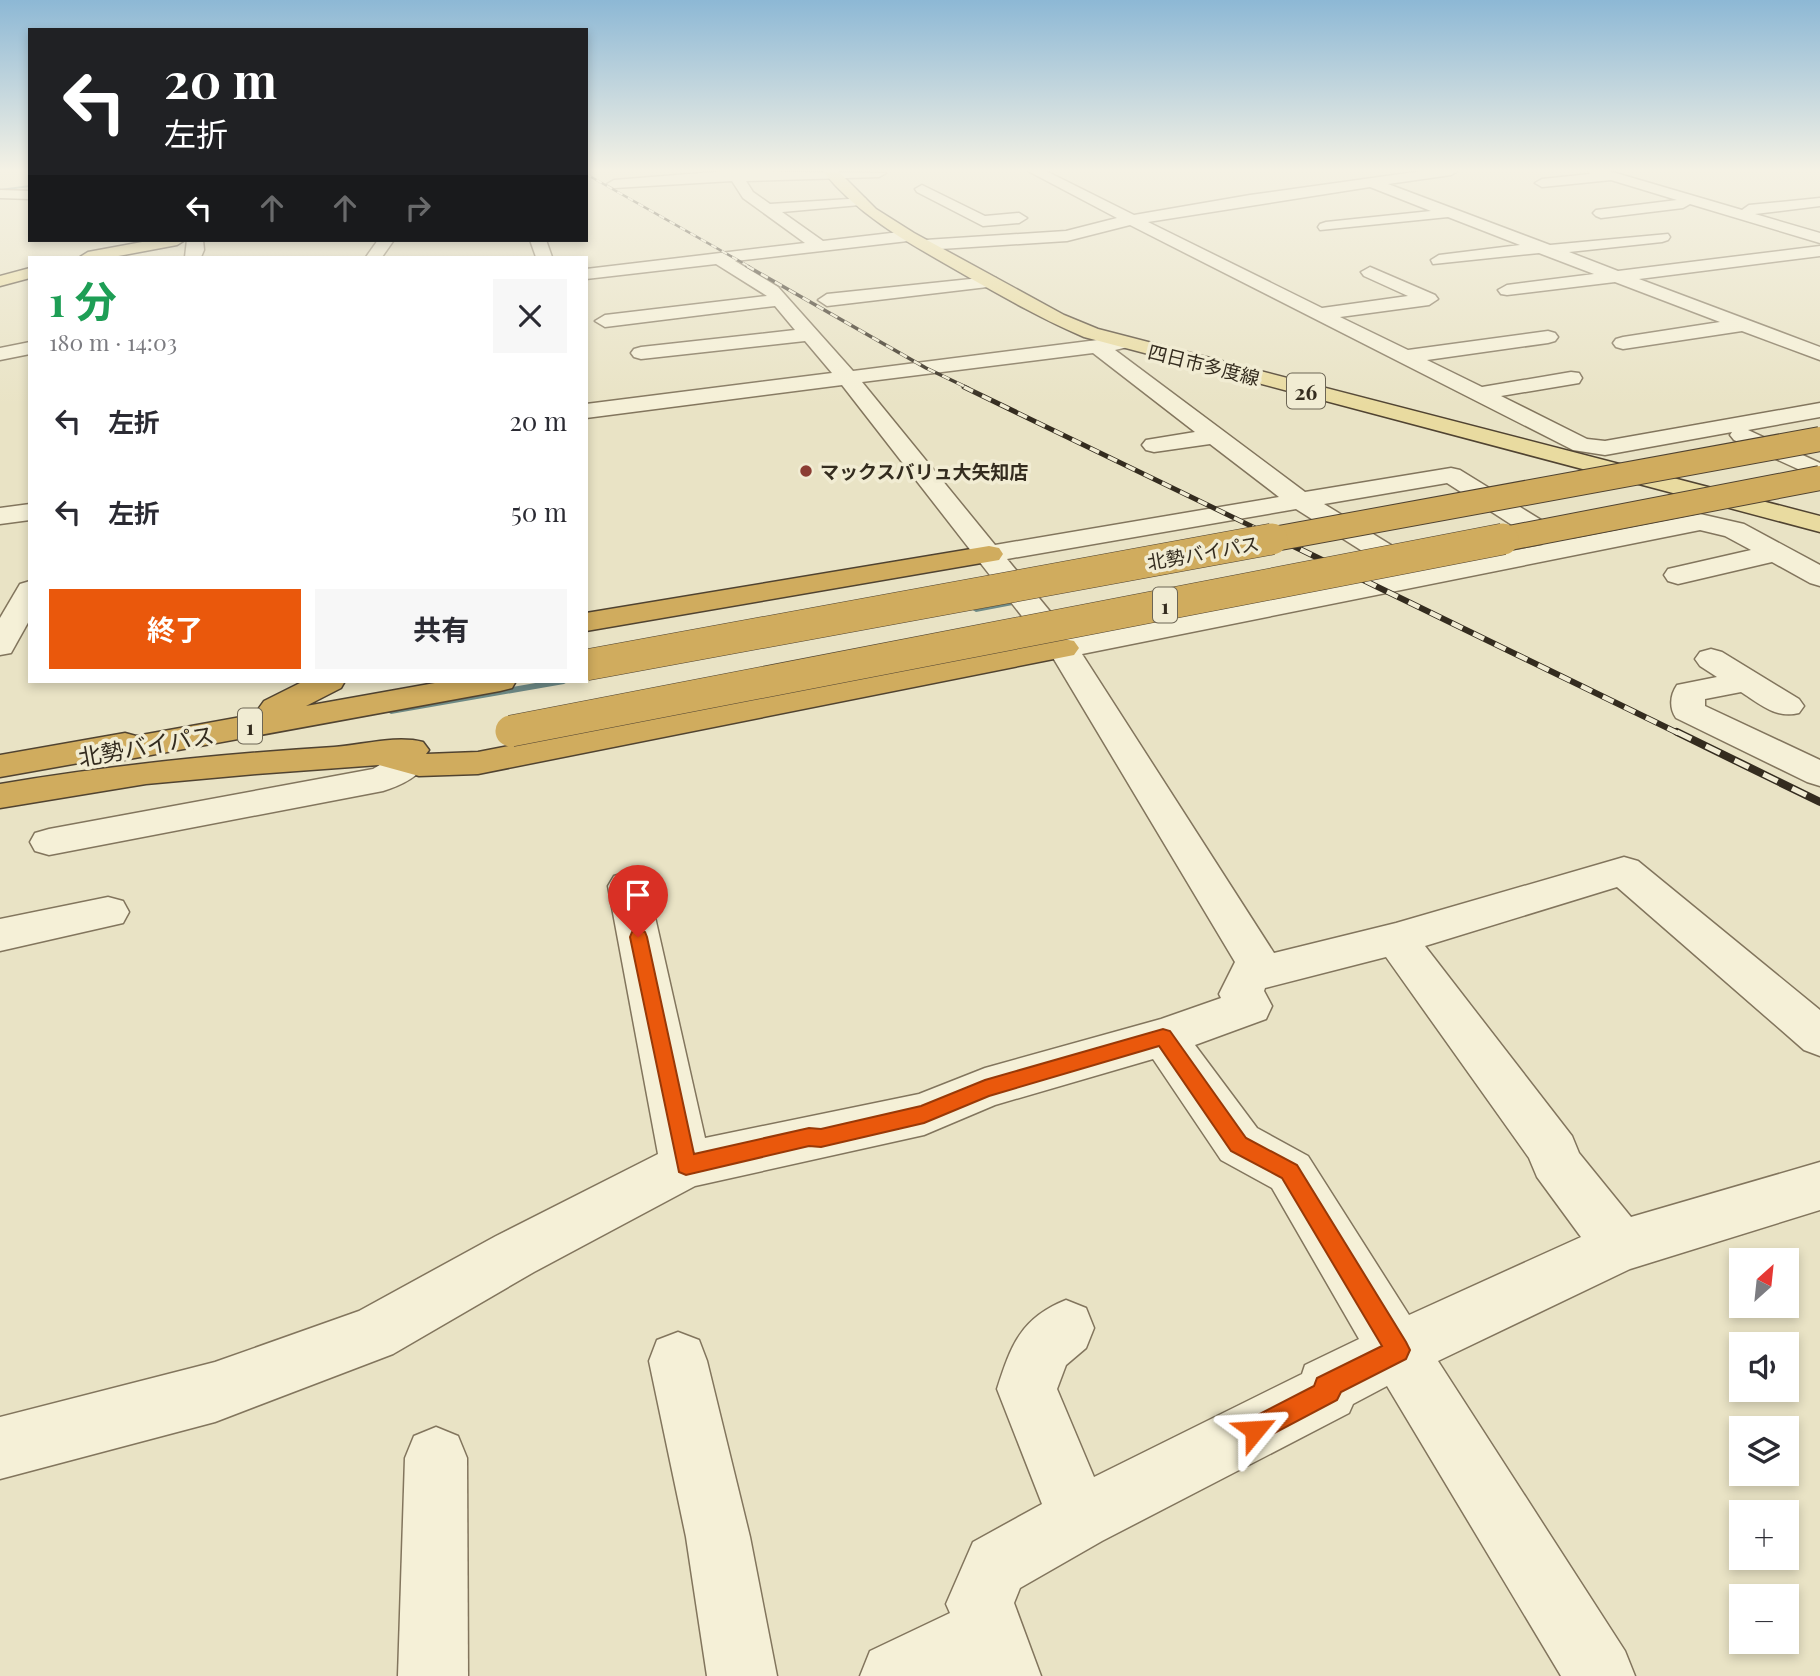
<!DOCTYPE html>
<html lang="ja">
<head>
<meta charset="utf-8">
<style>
	body { margin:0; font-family:"Playfair Display","Noto Sans JP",serif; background:#f7f7f7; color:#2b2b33; height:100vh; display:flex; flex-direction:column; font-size:26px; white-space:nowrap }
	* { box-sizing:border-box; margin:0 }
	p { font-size:23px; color:#7c7c81 }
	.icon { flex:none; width:38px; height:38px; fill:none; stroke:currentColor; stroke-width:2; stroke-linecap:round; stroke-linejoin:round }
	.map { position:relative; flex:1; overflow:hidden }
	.side { position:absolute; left:28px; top:256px; width:560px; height:427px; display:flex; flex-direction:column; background:#fff; border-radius:0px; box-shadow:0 4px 10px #0003 }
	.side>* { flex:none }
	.guide { position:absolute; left:28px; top:28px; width:560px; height:214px; border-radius:0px; box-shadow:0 4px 10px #0003; background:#202124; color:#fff; overflow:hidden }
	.needle { width:46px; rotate:27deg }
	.controls { position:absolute; left:1729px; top:1248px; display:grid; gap:14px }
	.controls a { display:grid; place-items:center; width:70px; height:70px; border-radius:0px; background:#fff; box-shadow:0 4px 10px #0003; font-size:35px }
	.pin { position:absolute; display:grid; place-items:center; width:60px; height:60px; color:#fff; margin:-72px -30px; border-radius:50% 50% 50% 0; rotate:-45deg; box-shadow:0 0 7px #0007 }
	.pin .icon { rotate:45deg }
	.me { position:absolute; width:77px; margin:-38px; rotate:63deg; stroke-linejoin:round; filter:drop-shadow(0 0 5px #0008) }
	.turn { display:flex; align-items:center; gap:24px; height:147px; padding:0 21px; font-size:32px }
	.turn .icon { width:91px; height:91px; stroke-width:2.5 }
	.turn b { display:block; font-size:49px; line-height:60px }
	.lanes { display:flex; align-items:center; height:66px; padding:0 21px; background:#0003; justify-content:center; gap:35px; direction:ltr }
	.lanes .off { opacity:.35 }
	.round { display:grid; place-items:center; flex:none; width:74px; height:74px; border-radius:0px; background:#f7f7f7 }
	.summary { display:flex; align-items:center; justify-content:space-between; height:119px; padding:0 21px }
	h1 { font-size:42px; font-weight:700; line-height:52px; color:#1e9e55 }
	.cta { display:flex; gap:14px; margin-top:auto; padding:14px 21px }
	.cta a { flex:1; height:80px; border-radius:0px; background:#ea580c; color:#fff; font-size:28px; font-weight:700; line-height:80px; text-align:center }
	.cta a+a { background:#f7f7f7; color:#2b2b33 }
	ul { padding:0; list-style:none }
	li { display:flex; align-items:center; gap:21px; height:91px; padding:0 21px }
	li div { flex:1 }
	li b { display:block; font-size:26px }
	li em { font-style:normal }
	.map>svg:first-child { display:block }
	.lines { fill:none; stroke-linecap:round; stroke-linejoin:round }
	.stream { fill:#6e8a86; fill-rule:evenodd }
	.minor-casing { stroke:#82755d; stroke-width:3 }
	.major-casing { stroke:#504331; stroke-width:3 }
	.highway-casing { stroke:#504331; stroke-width:3 }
	.minor { fill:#f5f0d7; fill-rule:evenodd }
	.major { fill:#e9dba0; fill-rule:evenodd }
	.highway { fill:#d0ac5e; fill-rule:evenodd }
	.rail-far4-casing { stroke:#342c1f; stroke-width:2.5 }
	.rail-far3-casing { stroke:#342c1f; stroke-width:3.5 }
	.rail-far2-casing { stroke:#342c1f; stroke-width:5 }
	.rail-far1-casing { stroke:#342c1f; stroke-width:6 }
	.rail-casing { stroke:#342c1f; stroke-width:8 }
	.rail-far4 { stroke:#f1ecd3; stroke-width:2; stroke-dasharray:6; stroke-linecap:butt }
	.rail-far3 { stroke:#f1ecd3; stroke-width:2.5; stroke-dasharray:8; stroke-linecap:butt }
	.rail-far2 { stroke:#f1ecd3; stroke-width:3.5; stroke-dasharray:10; stroke-linecap:butt }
	.rail-far1 { stroke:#f1ecd3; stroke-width:4.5; stroke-dasharray:12; stroke-linecap:butt }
	.rail { stroke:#f1ecd3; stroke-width:5; stroke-dasharray:16; stroke-linecap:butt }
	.highway-bridge-far1-casing { stroke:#504331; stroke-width:26; stroke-linecap:butt }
	.highway-bridge-casing { stroke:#504331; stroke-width:32; stroke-linecap:butt }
	.highway-bridge-far1 { stroke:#d0ac5e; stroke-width:24 }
	.highway-bridge { stroke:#d0ac5e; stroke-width:31 }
	.route { fill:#ea580c; stroke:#983908; stroke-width:2 }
	.poi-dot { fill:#8b3d33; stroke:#f1ecd3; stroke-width:2.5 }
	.labels { text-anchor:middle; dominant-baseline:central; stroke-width:7; stroke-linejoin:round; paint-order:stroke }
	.far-street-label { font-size:19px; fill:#342c1f; stroke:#f1ecd3 }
	.far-poi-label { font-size:19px; font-weight:bold; fill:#342c1f; stroke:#f1ecd3; text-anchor:start }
	.shield { fill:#f1ecd3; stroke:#6d6655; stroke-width:2 }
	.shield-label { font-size:21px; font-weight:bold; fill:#342c1f }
	.street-label { font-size:23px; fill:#342c1f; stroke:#f1ecd3 }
</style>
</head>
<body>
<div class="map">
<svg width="1820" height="1676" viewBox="0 0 1820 1676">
	<rect width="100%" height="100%" fill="#e9e3c5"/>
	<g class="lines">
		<g class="stream">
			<path d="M30,185V187L0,191V189Z"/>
			<path d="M1015,592L1023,599V603L976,612L971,609L976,606L1014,599L1010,595Z"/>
			<path d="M547,681H569L564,684L391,714L386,711L391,708Z"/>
		</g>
		<defs>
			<g id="minor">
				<path d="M726,171L886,173L879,177L746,181L753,192L770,204L865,198L867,201L865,204L860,205L782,212L823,241L908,231L916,236L908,241L735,261L778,287L853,371L1121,337L1128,339L1131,343L1128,347L1115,350L1305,492L1451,468L1460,470L1572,539L1700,514L1744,524L1820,565V586L1810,583L1772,562L1678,584L1668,581L1664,575L1668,569L1751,550L1725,536L1700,530L1082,654L1274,953L1396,923L1624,857L1638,861L1820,1010V1056L1804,1050L1617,887L1425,946L1572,1136L1579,1153L1631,1217L1820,1162V1210L1630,1269L1438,1361L1625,1651L1635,1676H1561L1387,1386L1353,1404L1349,1413L1102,1541L1020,1588L1014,1603L1041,1676H860L870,1651L950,1613L946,1604L973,1542L1042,1504L997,1389C1011,1345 1021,1318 1066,1300L1086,1308L1094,1328L1086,1348L1066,1365L1057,1389L1094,1477L1302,1374L1305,1365L1359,1339L1272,1188L1221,1160L1153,1059L995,1105L924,1135L695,1186L534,1272L393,1354L215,1422L0,1479V1417L215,1362L359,1311L496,1236L658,1154L608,886L614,876L628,872L642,876L648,886L705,1138L919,1094L985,1068L1161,1019L1221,998L1219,994L1235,962L1049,651L842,385L586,418V404L832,373L805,341L641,359L634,357L631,353L634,349L641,347L795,330L775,306L605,327L595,321L605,315L767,296L716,264L586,279V269L805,243L743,198L732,181L614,188L607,184L614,180ZM1093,353L1195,432L1146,440L1142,445L1146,450L1154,452L1210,444L1279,497L995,545L862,382ZM1447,483L1543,545L1427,567L1324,504ZM1296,509L1397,573L1071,637L1007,559ZM1386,957L1529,1158L1537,1177L1581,1237L1409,1315L1308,1156L1257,1128L1195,1045L1266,1019L1272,1006L1264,991L1265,988Z"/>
				<path d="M1028,171H1046L1134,215L1250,195L1422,171H1458L1451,175L1388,184L1550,245L1668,234L1670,237L1668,240L1662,242L1569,252L1618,271L1820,246V256L1639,279L1820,347V360L1742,331L1623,349L1616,347L1613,343L1616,339L1623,337L1720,322L1615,282L1507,295L1501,294L1498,290L1507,285L1594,274L1539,253L1433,264L1431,260L1439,255L1520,245L1448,217L1320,230L1318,227L1320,224L1326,222L1431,211L1370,187L1148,222L1322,308L1408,296L1364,276L1361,272L1370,267L1435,295L1438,299L1429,305L1340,317L1408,350L1548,331L1555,333L1558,337L1555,341L1548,343L1427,360L1482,387L1571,372L1579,373L1582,378L1579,383L1501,396L1587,439L1605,441L1820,403V417L1748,430L1820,463V479L1734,440L1730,435L1732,432L1605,455L1573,450L1130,225L1067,241L925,250L917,245L925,240L1066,231L1117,218Z"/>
				<path d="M1588,171H1609L1742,210L1749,205L1820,198V206L1755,214L1820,233V243L1690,204L1683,208L1601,218L1596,216L1593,213L1596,210L1677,200L1611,180L1542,187L1535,183L1542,179L1590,174Z"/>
				<path d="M922,185L985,216L1019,213L1027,218L1019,223L983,226L917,192L915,189Z"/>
				<path d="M0,190L30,191V199L0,198Z"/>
				<path d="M187,240H203L204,250L201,257H185Z"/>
				<path d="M378,240H394L382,257H366Z"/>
				<path d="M530,240H546L552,257H536Z"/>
				<path d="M990,277L996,278L999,282L996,286L827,306L818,300L827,294Z"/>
				<path d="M30,342V354L0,360V348Z"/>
				<path d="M30,504V520L0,524V508Z"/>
				<path d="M30,581V619L11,653L0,655V618L20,584Z"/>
				<path d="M1711,649L1722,652L1799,699L1804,706L1799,713C1776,719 1760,704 1741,692L1705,699V706L1820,760V786L1807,782L1676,718C1669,708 1670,695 1677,685L1717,677L1700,666L1695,659L1700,652Z"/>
				<path d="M408,753L421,756L426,764C417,778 399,786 383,791L49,855L35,851L30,842L35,833L49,829L373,769L395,756Z"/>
				<path d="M108,897L123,901L129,912L123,923L0,951V919Z"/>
				<path d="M678,1332L699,1340L707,1361L750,1537L777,1676H707L686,1537L649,1361L657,1340Z"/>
				<path d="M436,1427L458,1436L467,1458L468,1676H398L405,1458L414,1436Z"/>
			</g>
			<g id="major">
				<path d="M823,171H838L876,209L914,233L1064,315L1098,329L1820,516V532L1084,337C1044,320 1007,299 970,278C917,247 862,220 823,171Z"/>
				<path d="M153,240H185L177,245L113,257H80L88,252Z"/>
				<path d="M30,268V278L0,286V276Z"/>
			</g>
			<g id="highway">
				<path d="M989,546L999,548L1003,554L999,560L586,631V613Z"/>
				<path d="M1063,639L1074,641L1079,648L1074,655L478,774L419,776L379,765L256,774L146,784L0,808V784C112,765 220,754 334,747C362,745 396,735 423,742L429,750L426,754L478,752Z"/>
				<path d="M304,681H345L341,688L306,706L446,681H516L512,688L500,691L102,764L90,761L0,777V755L125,733L136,736L263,713L259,708L264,701Z"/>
			</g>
		</defs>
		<use href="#minor" class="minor-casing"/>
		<use href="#major" class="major-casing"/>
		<use href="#highway" class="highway-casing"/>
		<use href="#minor" class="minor"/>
		<use href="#major" class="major"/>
		<use href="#highway" class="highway"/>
		<defs>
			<path id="rail-far4" d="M586,174L750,267"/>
			<path id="rail-far3" d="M747,266L926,368L968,388"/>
			<path id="rail-far2" d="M964,387L1282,541"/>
			<path id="rail-far1" d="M1279,539L1680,734"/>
			<path id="rail" d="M1677,732L1820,802"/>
		</defs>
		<use href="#rail-far4" class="rail-far4-casing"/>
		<use href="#rail-far3" class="rail-far3-casing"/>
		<use href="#rail-far2" class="rail-far2-casing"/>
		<use href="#rail-far1" class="rail-far1-casing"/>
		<use href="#rail" class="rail-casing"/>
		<use href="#rail-far4" class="rail-far4"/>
		<use href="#rail-far3" class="rail-far3"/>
		<use href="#rail-far2" class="rail-far2"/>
		<use href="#rail-far1" class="rail-far1"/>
		<use href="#rail" class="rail"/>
		<defs>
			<g id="highway-bridge-far1">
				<path d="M1263,541L1820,439"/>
				<path d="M1494,541L1820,478"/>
			</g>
			<g id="highway-bridge">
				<path d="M586,665L1272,539"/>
				<path d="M511,731L1503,539"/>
			</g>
		</defs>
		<use href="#highway-bridge-far1" class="highway-bridge-far1-casing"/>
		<use href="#highway-bridge" class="highway-bridge-casing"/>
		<use href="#highway-bridge-far1" class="highway-bridge-far1"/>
		<use href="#highway-bridge" class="highway-bridge"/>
	</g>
	<linearGradient id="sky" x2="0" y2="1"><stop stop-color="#8db8d5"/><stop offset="0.42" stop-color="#f5f2e5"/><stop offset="1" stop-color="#f5f2e5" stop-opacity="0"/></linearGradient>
	<rect width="1820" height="406" fill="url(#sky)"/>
	<path class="route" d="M638,930L645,932L647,937L694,1154L809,1128L821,1129L921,1106L985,1080L1163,1029L1170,1031L1246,1138L1297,1165L1406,1342L1410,1350L1406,1359L1341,1392L1337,1400L1263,1439L1255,1442L1246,1439L1242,1430L1246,1421L1314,1386L1317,1378L1382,1346L1282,1178L1231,1151L1159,1046L989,1096L924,1123L821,1147L809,1146L686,1175L679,1172L630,937L632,932Z"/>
	<circle class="poi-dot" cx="806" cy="471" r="7"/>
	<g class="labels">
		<g class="far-street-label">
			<text transform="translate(1204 364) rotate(14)">四日市多度線</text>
			<text transform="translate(1203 552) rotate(-10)">北勢バイパス</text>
		</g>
		<g class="far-poi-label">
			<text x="820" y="471">マックスバリュ大矢知店</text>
		</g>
		<g class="shield">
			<rect x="1287" y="373.5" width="38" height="35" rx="5"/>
			<rect x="1153" y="587.5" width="24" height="35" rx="5"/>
			<rect x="238" y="708.5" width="24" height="35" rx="5"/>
		</g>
		<g class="shield-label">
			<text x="1306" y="391">26</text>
			<text x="1165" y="605">1</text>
			<text x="250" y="726">1</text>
		</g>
		<g class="street-label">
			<text transform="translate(146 745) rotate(-10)">北勢バイパス</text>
		</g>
	</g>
</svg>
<div class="controls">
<a><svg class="needle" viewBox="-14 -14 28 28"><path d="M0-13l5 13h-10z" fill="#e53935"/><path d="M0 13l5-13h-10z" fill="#7c7c81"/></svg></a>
<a><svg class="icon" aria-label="sound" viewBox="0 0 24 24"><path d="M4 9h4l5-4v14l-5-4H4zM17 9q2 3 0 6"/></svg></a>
<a><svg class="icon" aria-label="layers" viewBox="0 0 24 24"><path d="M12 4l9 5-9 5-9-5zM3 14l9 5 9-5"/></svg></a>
<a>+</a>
<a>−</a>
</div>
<div class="pin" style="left:638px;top:937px;background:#d93025"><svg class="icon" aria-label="arrive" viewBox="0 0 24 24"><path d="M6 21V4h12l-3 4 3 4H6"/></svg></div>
<svg class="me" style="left:1255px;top:1430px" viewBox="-20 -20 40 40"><path d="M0-17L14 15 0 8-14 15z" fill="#ea580c" stroke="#fff" stroke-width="4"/></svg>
<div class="guide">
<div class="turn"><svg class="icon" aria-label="left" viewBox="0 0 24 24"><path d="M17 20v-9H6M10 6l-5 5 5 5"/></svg><div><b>20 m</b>左折</div></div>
<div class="lanes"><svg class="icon" aria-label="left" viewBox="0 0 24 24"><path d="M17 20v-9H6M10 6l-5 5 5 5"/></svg><svg class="icon off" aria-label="ahead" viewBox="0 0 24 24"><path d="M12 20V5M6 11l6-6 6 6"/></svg><svg class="icon off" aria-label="ahead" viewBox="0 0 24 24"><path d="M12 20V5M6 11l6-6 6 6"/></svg><svg class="icon off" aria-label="right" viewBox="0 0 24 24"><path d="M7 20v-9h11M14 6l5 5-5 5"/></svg></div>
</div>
<section class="side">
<div class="summary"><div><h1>1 分</h1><p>180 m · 14:03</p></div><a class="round"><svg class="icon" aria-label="close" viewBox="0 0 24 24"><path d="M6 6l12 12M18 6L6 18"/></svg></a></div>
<ul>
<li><svg class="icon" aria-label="left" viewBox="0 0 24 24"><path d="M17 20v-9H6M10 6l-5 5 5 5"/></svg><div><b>左折</b></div><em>20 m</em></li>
<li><svg class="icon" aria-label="left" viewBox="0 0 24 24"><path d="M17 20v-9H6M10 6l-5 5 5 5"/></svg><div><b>左折</b></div><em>50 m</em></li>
</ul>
<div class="cta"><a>終了</a><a>共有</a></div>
</section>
</div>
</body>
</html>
